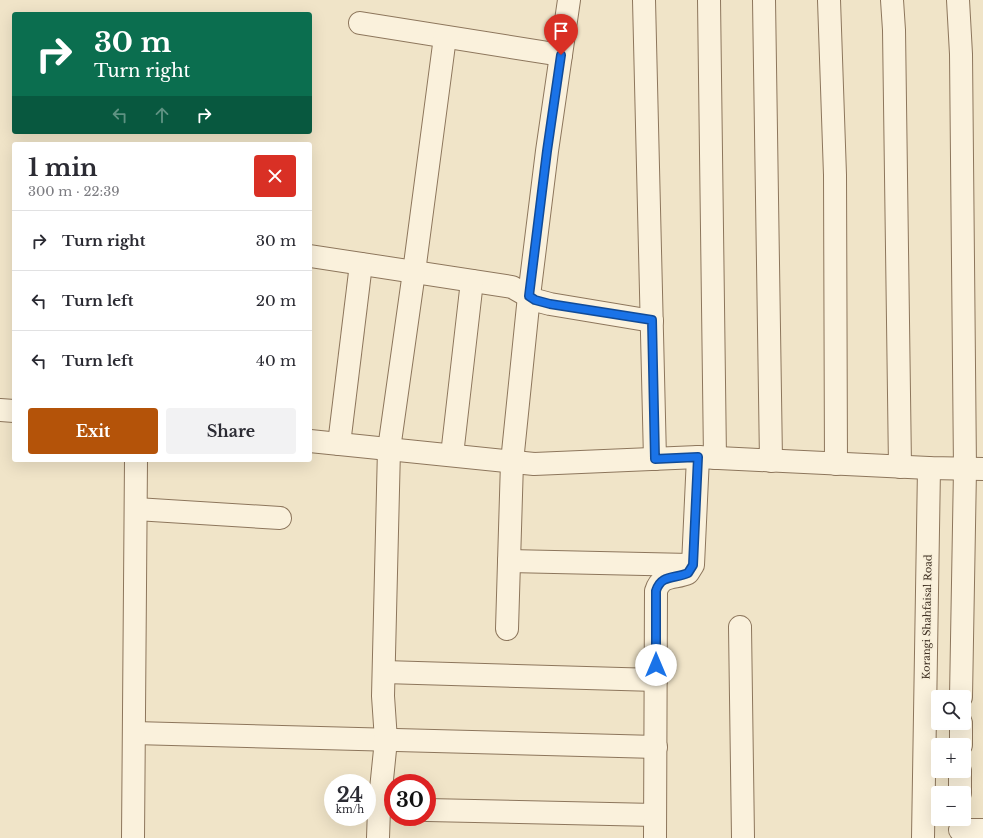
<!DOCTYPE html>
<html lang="en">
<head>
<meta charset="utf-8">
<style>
	body { margin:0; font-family:"Libre Baskerville",serif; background:#f2f2f3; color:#2b2b33; height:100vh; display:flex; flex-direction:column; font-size:15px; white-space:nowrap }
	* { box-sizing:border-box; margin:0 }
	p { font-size:13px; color:#7c7c81 }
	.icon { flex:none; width:22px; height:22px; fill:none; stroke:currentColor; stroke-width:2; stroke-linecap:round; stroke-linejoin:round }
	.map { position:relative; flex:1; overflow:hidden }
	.side { position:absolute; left:12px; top:142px; width:300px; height:320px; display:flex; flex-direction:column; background:#fff; border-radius:4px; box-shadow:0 4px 16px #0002 }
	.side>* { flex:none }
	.banner { position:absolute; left:12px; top:12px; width:300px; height:122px; border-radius:4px; box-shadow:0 4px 16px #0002; background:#0b6e4f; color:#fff; overflow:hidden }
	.tools { position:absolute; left:931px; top:690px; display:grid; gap:8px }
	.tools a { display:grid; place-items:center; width:40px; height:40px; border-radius:4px; background:#fff; box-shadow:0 4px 16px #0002; font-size:20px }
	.speed { position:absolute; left:324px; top:774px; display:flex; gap:8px; font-size:20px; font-weight:700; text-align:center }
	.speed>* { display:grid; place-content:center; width:52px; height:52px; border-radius:50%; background:#fff; box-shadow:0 4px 16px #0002; line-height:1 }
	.speed small { font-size:10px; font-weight:400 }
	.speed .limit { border:6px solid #d22; background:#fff; color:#111 }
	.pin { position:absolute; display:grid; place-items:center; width:34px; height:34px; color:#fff; margin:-41px -17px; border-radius:50% 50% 50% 0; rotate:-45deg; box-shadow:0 0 4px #0007 }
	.pin .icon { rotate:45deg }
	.me { position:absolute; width:44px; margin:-22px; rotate:0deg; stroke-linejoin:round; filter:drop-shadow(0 0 3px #0008) }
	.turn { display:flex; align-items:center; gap:14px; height:84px; padding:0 16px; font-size:18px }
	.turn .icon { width:52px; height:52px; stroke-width:2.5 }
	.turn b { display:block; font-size:28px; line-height:34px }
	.lanes { display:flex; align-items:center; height:38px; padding:0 16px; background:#0003; justify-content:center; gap:20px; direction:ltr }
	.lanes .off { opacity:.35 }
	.round { display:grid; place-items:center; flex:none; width:42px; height:42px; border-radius:4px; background:#f2f2f3 }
	.headline { display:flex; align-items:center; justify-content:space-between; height:68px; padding:0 16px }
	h1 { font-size:24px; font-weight:700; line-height:30px }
	.primary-button { display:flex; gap:8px; margin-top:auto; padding:8px 16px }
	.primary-button a { flex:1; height:46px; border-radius:4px; background:#b45309; color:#fff; font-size:16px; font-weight:700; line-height:46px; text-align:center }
	.primary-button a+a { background:#f2f2f3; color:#2b2b33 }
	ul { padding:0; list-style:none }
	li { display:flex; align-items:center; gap:12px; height:60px; padding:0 16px; border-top:1px solid #e1e1e2 }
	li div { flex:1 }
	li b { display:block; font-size:15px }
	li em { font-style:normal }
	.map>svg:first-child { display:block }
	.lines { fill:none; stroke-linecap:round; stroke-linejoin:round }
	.minor-casing { stroke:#8d765c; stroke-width:24 }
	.minor { stroke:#faf1dc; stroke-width:22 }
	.route-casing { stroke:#114b97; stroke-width:10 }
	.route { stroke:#1a73e8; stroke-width:7 }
	.labels { text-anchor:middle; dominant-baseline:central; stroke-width:3; stroke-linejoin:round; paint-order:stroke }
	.street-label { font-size:10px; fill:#3d2e20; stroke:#f7eed8 }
</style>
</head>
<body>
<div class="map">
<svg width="983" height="838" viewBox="0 0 983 838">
	<rect width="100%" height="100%" fill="#f0e4c8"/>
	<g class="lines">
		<defs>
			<g id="minor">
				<path d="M644,0L655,459"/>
				<path d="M709,0L715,458"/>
				<path d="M764,0L771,461"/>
				<path d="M829,0L835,175L836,464"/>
				<path d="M892,0L894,30L900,467"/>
				<path d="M958,0L961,54L965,469L961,697"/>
				<path d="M360,23L561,55"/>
				<path d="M310,256L512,287L535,300L550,304L652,321"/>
				<path d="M0,410L14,411"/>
				<path d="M310,441L534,464L698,457L929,468L983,469"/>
				<path d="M339,444L361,264"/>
				<path d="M452,455L472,281"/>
				<path d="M136,509L280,518"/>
				<path d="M509,561L690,565"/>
				<path d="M740,627L743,838"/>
				<path d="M507,629L512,462L529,296L547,151L569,0"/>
				<path d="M384,672L656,680"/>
				<path d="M134,733L656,747"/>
				<path d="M961,745V723"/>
				<path d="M960,793V771"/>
				<path d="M427,810L655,815"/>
				<path d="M960,830H983"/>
				<path d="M133,838L136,460"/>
				<path d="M378,838L379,809L386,740L383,696L389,449L414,272L445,37"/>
				<path d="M655,838L656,591C661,574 675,579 688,573L693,565L698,457"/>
				<path d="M923,838L929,468"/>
			</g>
		</defs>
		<use href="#minor" class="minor-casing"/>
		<use href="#minor" class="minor"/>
	</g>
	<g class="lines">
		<defs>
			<path id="route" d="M561,55L547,151L529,296L535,300L550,304L652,320L655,459L698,457L693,565L688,573C675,579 661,574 656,591V665"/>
		</defs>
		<use href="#route" class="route-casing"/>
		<use href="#route" class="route"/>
	</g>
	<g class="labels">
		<g class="street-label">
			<text transform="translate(927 617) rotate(-89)">Korangi Shahfaisal Road</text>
		</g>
	</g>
</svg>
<div class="tools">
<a><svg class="icon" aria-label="search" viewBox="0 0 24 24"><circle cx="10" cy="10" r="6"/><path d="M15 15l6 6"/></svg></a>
<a>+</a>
<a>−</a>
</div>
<div class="speed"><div>24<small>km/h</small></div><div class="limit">30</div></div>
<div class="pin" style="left:561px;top:55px;background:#d93025"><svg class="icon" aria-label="arrive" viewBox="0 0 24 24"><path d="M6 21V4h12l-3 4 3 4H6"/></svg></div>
<svg class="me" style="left:656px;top:665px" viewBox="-20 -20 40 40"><circle r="19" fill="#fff"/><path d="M0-13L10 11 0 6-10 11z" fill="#1a73e8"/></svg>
<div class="banner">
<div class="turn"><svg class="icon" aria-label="right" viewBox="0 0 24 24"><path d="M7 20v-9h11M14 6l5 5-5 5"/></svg><div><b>30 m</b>Turn right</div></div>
<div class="lanes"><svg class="icon off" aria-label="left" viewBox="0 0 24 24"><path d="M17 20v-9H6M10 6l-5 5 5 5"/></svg><svg class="icon off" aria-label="ahead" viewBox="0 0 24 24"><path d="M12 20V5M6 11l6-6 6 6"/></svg><svg class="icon" aria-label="right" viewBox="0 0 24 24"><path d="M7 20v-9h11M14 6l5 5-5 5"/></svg></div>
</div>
<section class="side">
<div class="headline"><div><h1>1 min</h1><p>300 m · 22:39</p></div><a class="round" style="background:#d93025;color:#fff"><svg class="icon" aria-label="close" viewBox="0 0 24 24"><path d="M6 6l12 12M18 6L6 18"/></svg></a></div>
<ul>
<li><svg class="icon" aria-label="right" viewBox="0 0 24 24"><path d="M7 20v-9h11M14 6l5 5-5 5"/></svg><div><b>Turn right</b></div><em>30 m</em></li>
<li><svg class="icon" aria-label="left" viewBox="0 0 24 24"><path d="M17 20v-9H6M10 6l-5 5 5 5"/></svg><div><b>Turn left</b></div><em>20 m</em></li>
<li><svg class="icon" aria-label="left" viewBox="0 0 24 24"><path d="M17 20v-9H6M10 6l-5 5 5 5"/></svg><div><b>Turn left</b></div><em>40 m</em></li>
</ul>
<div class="primary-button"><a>Exit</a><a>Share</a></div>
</section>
</div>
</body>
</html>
